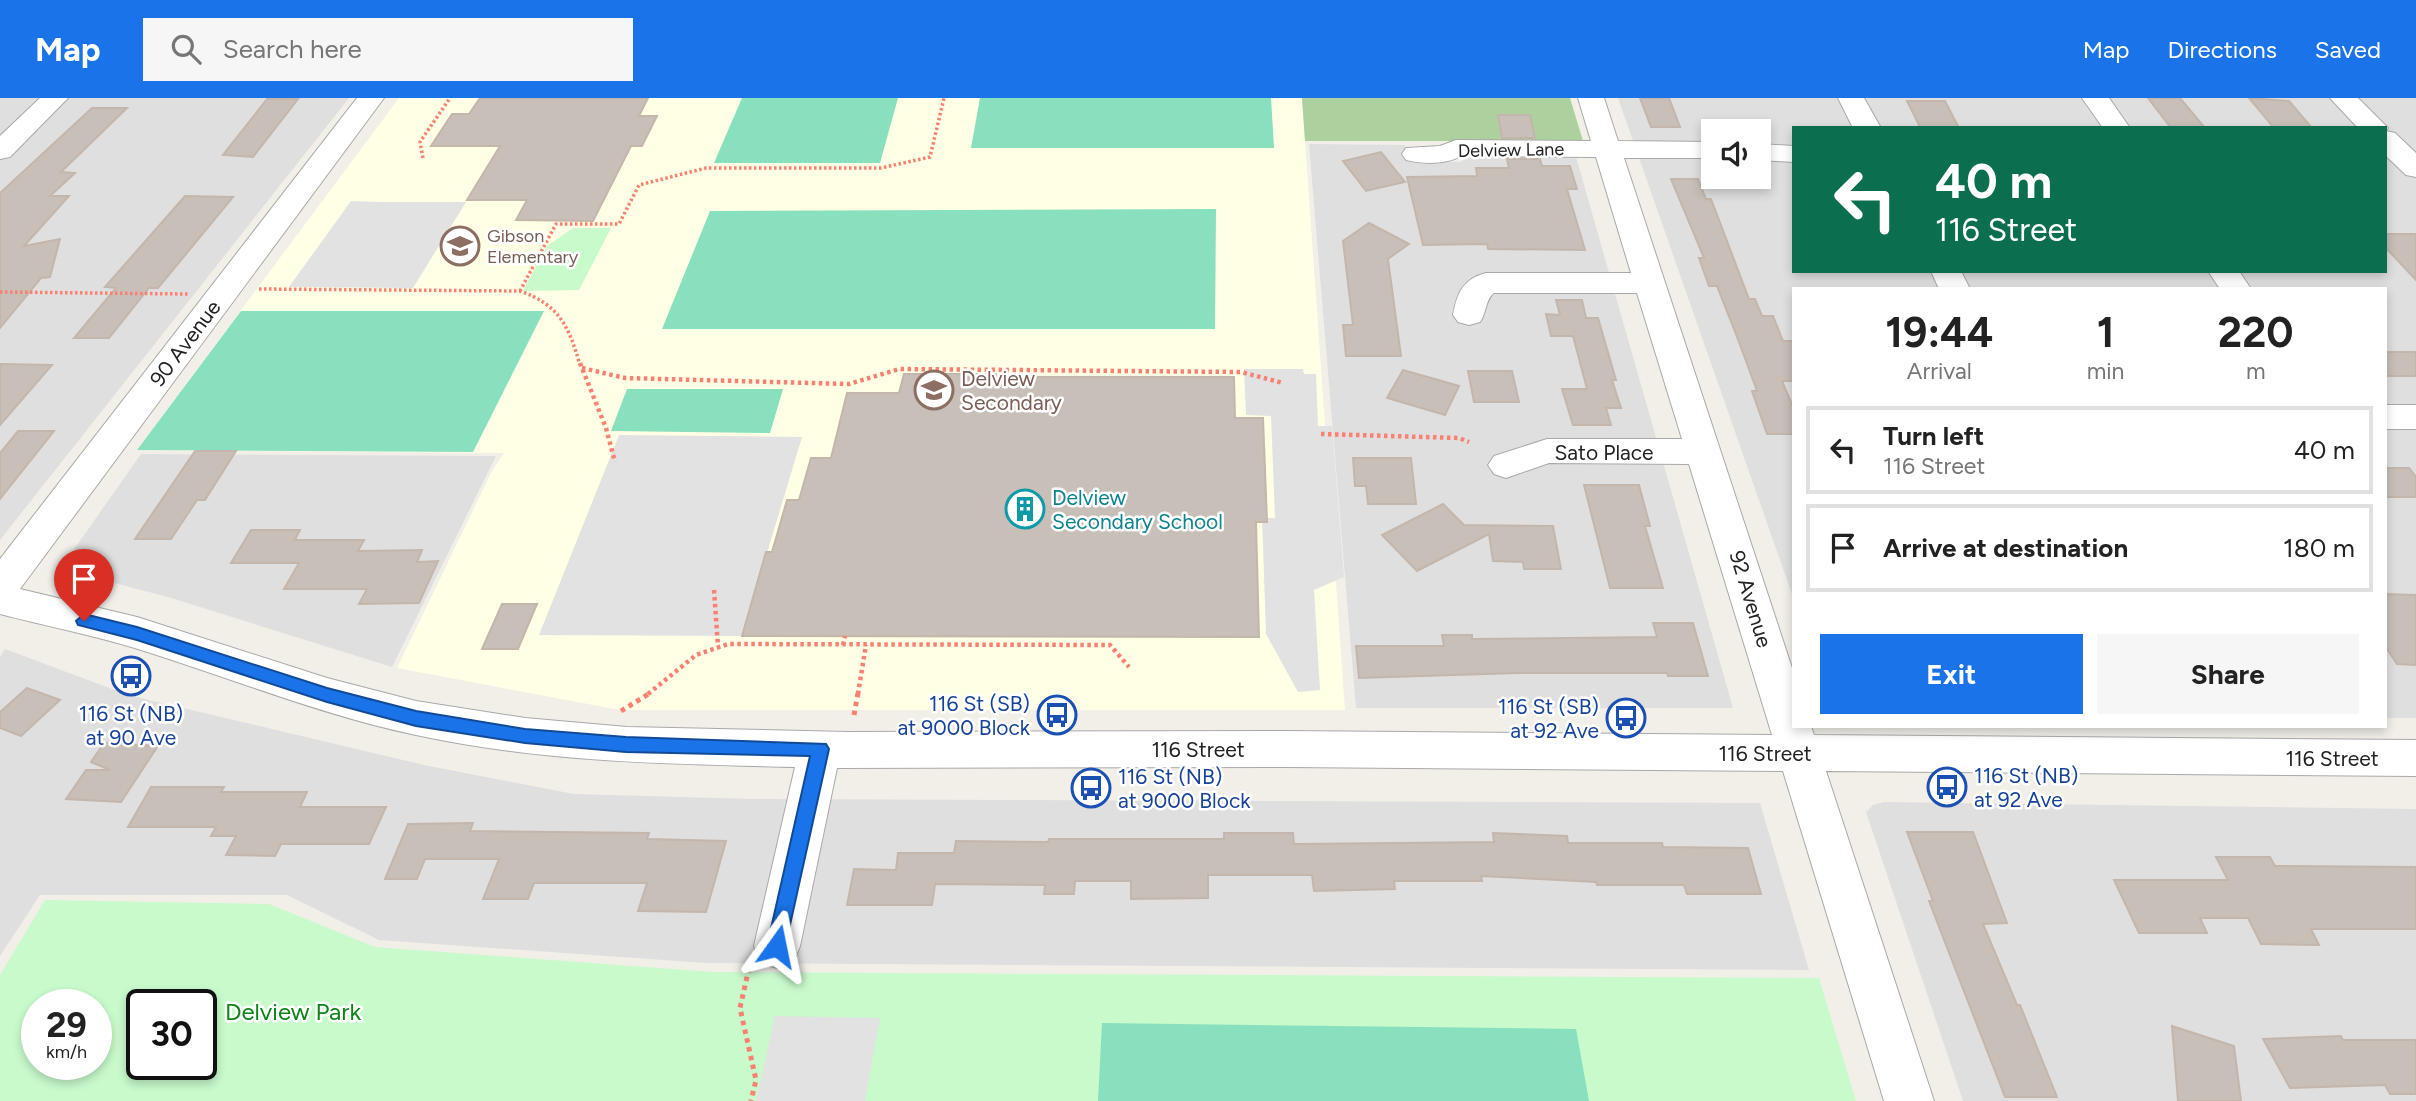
<!DOCTYPE html>
<html lang="en">
<head>
<meta charset="utf-8">
<style>
	body { margin:0; font-family:Figtree,sans-serif; background:#f6f6f6; color:#222; height:100vh; display:flex; flex-direction:column; font-size:26px; white-space:nowrap }
	* { box-sizing:border-box; margin:0 }
	p { font-size:23px; color:#767676 }
	.icon { flex:none; width:38px; height:38px; fill:none; stroke:currentColor; stroke-width:2; stroke-linecap:round; stroke-linejoin:round }
	.map { position:relative; flex:1; overflow:hidden }
	.drawer { position:absolute; left:1792px; top:189px; width:595px; height:441px; display:flex; flex-direction:column; background:#fff; border-radius:0px; box-shadow:0 4px 10px #0003 }
	.drawer>* { flex:none }
	.guide { position:absolute; left:1792px; top:28px; width:595px; height:147px; border-radius:0px; box-shadow:0 4px 10px #0003; background:#0b6e4f; color:#fff; overflow:hidden }
	.controls { position:absolute; left:1701px; top:21px; display:grid; gap:14px }
	.controls a { display:grid; place-items:center; width:70px; height:70px; border-radius:0px; background:#fff; box-shadow:0 4px 10px #0003; font-size:35px }
	.speed { position:absolute; left:21px; top:891px; display:flex; gap:14px; font-size:35px; font-weight:700; text-align:center }
	.speed>* { display:grid; place-content:center; width:91px; height:91px; border-radius:50%; background:#fff; box-shadow:0 4px 10px #0003; line-height:1 }
	.speed small { font-size:18px; font-weight:400 }
	.speed .limit { border:4px solid #111; border-radius:10px; background:#fff; color:#111 }
	.pin { position:absolute; display:grid; place-items:center; width:60px; height:60px; color:#fff; margin:-72px -30px; border-radius:50% 50% 50% 0; rotate:-45deg; box-shadow:0 0 7px #0007 }
	.pin .icon { rotate:45deg }
	.me { position:absolute; width:77px; margin:-38px; rotate:12deg; stroke-linejoin:round; filter:drop-shadow(0 0 5px #0008) }
	.turn { display:flex; align-items:center; gap:24px; height:147px; padding:0 28px; font-size:32px }
	.turn .icon { width:91px; height:91px; stroke-width:2.5 }
	.turn b { display:block; font-size:49px; line-height:60px }
	.eta { display:flex; justify-content:space-evenly; align-items:center; height:119px; text-align:center }
	.eta b { font-size:42px; font-weight:700; line-height:49px }
	.button { display:flex; gap:14px; margin-top:auto; padding:14px 28px }
	.button a { flex:1; height:80px; border-radius:0px; background:#1a73e8; color:#fff; font-size:28px; font-weight:700; line-height:80px; text-align:center }
	.button a+a { background:#f6f6f6; color:#222 }
	ul { padding:0; list-style:none }
	li { display:flex; align-items:center; gap:21px; height:88px; margin:0 14px 10px; padding:0 14px; border:4px solid #e0e0e0; border-radius:0px }
	li div { flex:1 }
	li b { display:block; font-size:26px }
	li em { font-style:normal }
	header { display:flex; align-items:center; gap:42px; box-sizing:border-box; height:98px; padding:0 35px; background:#1a73e8; color:#fff }
	header strong { font-size:33px }
	nav { display:flex; gap:38px; margin-inline-start:auto; font-size:24px }
	.search { width:490px; height:63px; background:#f6f6f6; display:flex; align-items:center; gap:18px; box-sizing:border-box; padding:0 24px; border-radius:0px; color:#767676; font-size:26px }
	.map>svg:first-child { display:block }
	.residential { fill:#e0dfdf; fill-rule:evenodd }
	.education { fill:#ffffe5 }
	.forest { fill:#add19e }
	.park { fill:#c8facc; fill-rule:evenodd }
	.pitch { fill:#88e0be }
	.parking { fill:#e2e2e2 }
	.building { fill:#c7bfb8; stroke:#c4b6ab; stroke-width:2 }
	.lines { fill:none; stroke-linecap:round; stroke-linejoin:round }
	.minor-casing { stroke:#a9a9a9; stroke-width:2 }
	.path-far2 { stroke:#fa8072; stroke-width:3.5; stroke-dasharray:2.5 2.5; stroke-linecap:butt }
	.path-far1 { stroke:#fa8072; stroke-width:4.5; stroke-dasharray:3.5 3.5; stroke-linecap:butt }
	.path { stroke:#fa8072; stroke-width:5; stroke-dasharray:4.5 4.5; stroke-linecap:butt }
	.minor { fill:#fff; fill-rule:evenodd }
	.route { fill:#1a73e8; stroke:#114b97; stroke-width:2 }
	.labels { text-anchor:middle; dominant-baseline:central; stroke-width:5; stroke-linejoin:round; paint-order:stroke }
	.far-street-label { font-size:18px; fill:#222; stroke:#fff }
	.far-education-label { font-size:18px; fill:#785e54; stroke:#fff; text-anchor:start }
	.street-label { font-size:21px; fill:#222; stroke:#fff }
	.education-label { font-size:21px; fill:#785e54; stroke:#fff; text-anchor:start }
	.culture-label { font-size:21px; fill:#0d838f; stroke:#fff; text-anchor:start }
	.transit-label { font-size:21px; fill:#164399; stroke:#fff; text-anchor:end }
	.near-park-label { font-size:24px; fill:#0c8416; stroke:#fff }
</style>
</head>
<body>
<header>
<strong>Map</strong>
<div class="search"><svg class="icon" aria-label="search" viewBox="0 0 24 24"><circle cx="10" cy="10" r="6"/><path d="M15 15l6 6"/></svg>Search here</div>
<nav><a>Map</a><a>Directions</a><a>Saved</a></nav>
</header>
<div class="map">
<svg width="2416" height="1003" viewBox="0 0 2416 1003">
	<rect width="100%" height="100%" fill="#f2efe9"/>
	<g class="residential">
		<path d="M0,0H349L0,442V192L38,191L0,190Z"/>
		<path d="M1618,0H2416V620H2385V191H1794V502ZM1794,30H2385V173H1794ZM1713,33H1759V79H1713Z"/>
		<path d="M1309,46L1405,47L1407,62L1461,64L1473,54L1575,55L1733,610H1356Z"/>
		<path d="M141,356L496,358L392,569L168,499L114,485L56,477Z"/>
		<path d="M5,551L128,597L424,667L574,696L753,701L1760,705L1809,872L706,865L379,842L287,797H40L0,858V559Z"/>
		<path d="M1884,704L2416,711V1003H1963L1866,714L1873,707Z"/>
	</g>
	<path class="education" d="M399,0H1302L1345,612H620L397,570L491,375L504,355L137,352Z"/>
	<path class="forest" d="M1302,0H1570L1583,43H1305Z"/>
	<g class="park">
		<path d="M573,130H611L579,192L523,193L547,148Z"/>
		<path d="M45,802L269,806L375,849L713,874L1819,880L1856,1003H0V877ZM37,906H96V966H37ZM142,906H201V966H142Z"/>
	</g>
	<g class="pitch">
		<path d="M742,0H898L880,65H714Z"/>
		<path d="M980,0H1271L1274,50H971Z"/>
		<path d="M1216,111L1215,231H662L710,113Z"/>
		<path d="M241,213H544L473,354L137,352Z"/>
		<path d="M627,291H783L770,335L611,333Z"/>
		<path d="M1102,925L1576,931L1589,1003H1098Z"/>
	</g>
	<g class="parking">
		<path d="M351,103L379,104H466L413,190L289,189Z"/>
		<path d="M1244,271H1303L1304,276H1316L1318,328H1332L1344,479L1314,492L1320,592L1298,594L1266,536L1262,420H1275L1271,318L1246,317Z"/>
		<path d="M619,337L802,339L742,538L539,537Z"/>
		<path d="M775,918L880,920L865,1003H756Z"/>
	</g>
	<g class="building">
		<path d="M480,0H648L639,18H657L642,48H631L593,123L516,122L527,102H467L500,48H431L452,16H469Z"/>
		<path d="M1640,0H1669L1680,29H1651Z"/>
		<path d="M2148,0H2180L2205,30H2171Z"/>
		<path d="M2249,0L2289,3L2312,30H2274Z"/>
		<path d="M267,1H298L253,59L223,57Z"/>
		<path d="M1907,3H1945L1959,30L1920,29Z"/>
		<path d="M92,10H127L61,74L75,75L50,98H69L24,148L60,141L50,179L41,180L0,230V95Z"/>
		<path d="M1498,17H1530L1535,40H1502Z"/>
		<path d="M1381,54L1405,84L1366,93L1343,63Z"/>
		<path d="M1507,61H1540L1542,68H1570L1577,91H1567L1585,152L1488,151L1487,146L1423,147L1407,79L1477,78L1476,70H1509Z"/>
		<path d="M1671,81H1698L1706,101H1711L1749,201H1755L1762,218H1773L1783,243H1794V283H1782L1794,311V336H1767L1752,293H1757L1739,244L1717,188H1709L1699,160H1704Z"/>
		<path d="M185,98L233,99L158,190H149L109,240H74L116,190L105,189Z"/>
		<path d="M1369,125L1409,146L1388,161L1401,258H1346L1343,227H1353L1343,143Z"/>
		<path d="M2385,136H2416V182L2385,149Z"/>
		<path d="M1556,202H1582L1586,220H1598L1616,282H1612L1621,310H1606L1611,327H1573L1562,291H1587L1573,238H1551L1546,216L1560,217Z"/>
		<rect x="2385" y="254" width="31" height="24"/>
		<path d="M0,266L52,267L0,327Z"/>
		<path d="M1403,272L1459,288L1445,317L1387,300Z"/>
		<path d="M1468,273H1512L1519,304H1474Z"/>
		<path d="M904,276H996V279H1234L1235,320H1263L1267,424H1256L1259,539L742,538L766,454H772L787,402H799L811,360H831L847,295H899Z"/>
		<path d="M18,333H54L0,401V355Z"/>
		<path d="M195,353H236L205,402H197L171,441H135Z"/>
		<path d="M1353,360H1411L1416,406H1368L1366,388H1355Z"/>
		<path d="M2385,370H2409L2416,379V399H2385Z"/>
		<path d="M1584,387H1639L1650,428H1645L1663,490H1610Z"/>
		<path d="M1443,406L1464,427L1553,428L1561,471H1524L1523,464L1493,463L1489,436L1417,473L1382,437Z"/>
		<path d="M251,432H300L295,442H364L358,453L422,452L417,464L438,463L419,505L359,506L367,491H284L299,465H231Z"/>
		<path d="M2385,496L2416,497V567L2397,566L2385,548Z"/>
		<path d="M502,506H537L518,551H482Z"/>
		<path d="M1653,525H1693L1708,578H1668L1667,575H1519L1359,580L1356,548H1444L1442,537H1472V541L1657,539Z"/>
		<path d="M27,590L60,602L21,638L0,630V614Z"/>
		<path d="M104,645L158,648L121,704L66,701L86,672H110L91,664Z"/>
		<path d="M151,689H224L221,694H307L300,709H386L369,746H281L275,758L226,757L236,738H211L216,729H128Z"/>
		<path d="M473,725L470,733L649,735L647,741L726,743L706,814L638,813L647,785H534L528,801H483L499,761H425L417,781H385L408,726Z"/>
		<path d="M1907,734H1973L2007,825L1983,826L2017,907H2020L2057,999H2005L1929,803H1933Z"/>
		<path d="M1224,735H1293L1294,746L1494,744L1493,735L1567,738L1568,745H1662L1663,749L1748,750L1761,796H1687L1684,787H1597L1596,784L1481,778L1482,783H1394L1395,791L1314,793L1312,777H1208V800L1131,801V783H1075L1074,796H1044L1045,787L935,786L932,807H847L854,771L896,772L898,755H954L956,743L1048,744L1049,741H1224Z"/>
		<path d="M2216,759H2270L2275,768L2416,769V831H2311L2319,847L2261,846L2248,820H2200L2207,835H2139L2114,782H2228Z"/>
		<path d="M2172,928L2234,948L2241,1003H2178Z"/>
		<path d="M2341,938L2343,942H2416V996H2390L2385,987L2290,990L2263,941Z"/>
	</g>
	<g class="lines">
		<defs>
			<g id="minor">
				<path d="M40,0H68L10,59L0,61V38Z"/>
				<path d="M357,0H384L20,491L137,519L327,580L416,603L525,620L627,629L848,634L1286,633L1772,637L1689,366L1549,365L1506,380L1494,376L1488,367L1494,358L1547,341H1682L1637,195H1494C1485,202 1487,214 1480,224L1469,227L1458,224L1453,217C1457,195 1463,181 1486,175H1631L1596,59L1461,58C1445,67 1423,66 1406,62L1402,56L1406,50L1440,48L1456,42L1591,43L1578,0H1604L1618,43L1713,44V60H1624L1794,576V628H1811L1814,637L2416,642V678L1826,673L1934,1003H1884L1783,673L1286,669L837,670L800,848L794,864L777,870L760,864L754,848L795,669C668,666 541,664 416,637C321,617 231,580 138,551C93,537 46,528 0,516V461Z"/>
				<path d="M1838,0H1864L1881,30H1853Z"/>
				<path d="M2082,0H2109L2130,30H2103Z"/>
				<path d="M2330,0H2358L2388,30L2386,33L2395,35L2416,55V79L2406,77L2385,57V30H2358Z"/>
				<path d="M1759,46L1794,48V64L1759,62Z"/>
				<path d="M1931,173H1961L1970,191H1939Z"/>
				<path d="M2208,173H2239L2251,191H2220Z"/>
				<rect x="2385" y="307" width="31" height="24"/>
			</g>
		</defs>
		<use href="#minor" class="minor-casing"/>
		<g class="path-far2">
			<path d="M423,60L420,44L450,0"/>
			<path d="M259,191L520,193C560,207 569,229 580,267"/>
			<path d="M520,193L556,126H619L639,87L706,70H881L930,59L944,0"/>
			<path d="M0,194L188,196"/>
		</g>
		<g class="path-far1">
			<path d="M580,265L606,330L615,364"/>
			<path d="M582,270L625,280L849,286L899,271L1241,274L1283,285"/>
			<path d="M1321,336L1459,340L1469,344"/>
			<path d="M714,492L718,548"/>
			<path d="M843,547L845,538"/>
			<path d="M648,596L696,557L728,546L1110,547L1129,569"/>
			<path d="M858,596L866,547"/>
		</g>
		<g class="path">
			<path d="M621,613L650,595"/>
			<path d="M854,617L858,595"/>
			<path d="M749,870L740,910L756,982L751,1003"/>
		</g>
		<use href="#minor" class="minor"/>
	</g>
	<path class="route" d="M84,516L137,529L327,590L416,613L525,631L626,639L826,646L829,651L784,854L777,857L770,854L767,848L810,658L626,654L525,645L416,628L327,604L137,542L78,527L76,523Z"/>
	<defs>
		<symbol id="school-ring" viewBox="-11 -11 22 22"><circle r="9.5" fill="#fff" stroke="#8d6e63" stroke-width="1.5"/><path d="M0-5L7-2L0 1L-7-2ZM-4 1L0 2.5L4 1V4Q0 6-4 4Z" fill="#8d6e63"/></symbol>
		<symbol id="building-ring" viewBox="-11 -11 22 22"><circle r="9.5" fill="#fff" stroke="#0f9aa8" stroke-width="1.5"/><path d="M-4-6H4V6H1V3H-1V6H-4ZM-2.5-4.3h1.7v1.8h-1.7ZM.8-4.3h1.7v1.8H.8ZM-2.5-1h1.7V.8h-1.7ZM.8-1h1.7V.8H.8Z" fill="#0f9aa8"/></symbol>
		<symbol id="bus-ring" viewBox="-11 -11 22 22"><circle r="9.5" fill="#fff" stroke="#1a4fb4" stroke-width="1.5"/><path d="M-5-6H5V4H4V6H2V4H-2V6H-4V4H-5ZM-3.5-4V0h7V-4ZM-3.5 1.2v1.5H-2V1.2ZM2 1.2v1.5H3.5V1.2Z" fill="#1a4fb4"/></symbol>
	</defs>
	<g fill-rule="evenodd">
		<use href="#school-ring" x="438" y="126" width="44" height="44"/>
		<use href="#school-ring" x="912" y="270" width="44" height="44"/>
		<use href="#building-ring" x="1003" y="389" width="44" height="44"/>
		<use href="#bus-ring" x="109" y="556" width="44" height="44"/>
		<use href="#bus-ring" x="1035" y="595" width="44" height="44"/>
		<use href="#bus-ring" x="1604" y="598" width="44" height="44"/>
		<use href="#bus-ring" x="1925" y="667" width="44" height="44"/>
		<use href="#bus-ring" x="1069" y="668" width="44" height="44"/>
	</g>
	<g class="labels">
		<g class="far-street-label">
			<text transform="translate(1511 52) rotate(-1)">Delview Lane</text>
		</g>
		<g class="far-education-label">
			<text x="487" y="138">Gibson<tspan x="487" dy="21">Elementary</tspan></text>
		</g>
		<g class="street-label">
			<text transform="translate(185 245) rotate(-53)">90 Avenue</text>
			<text x="1604" y="354">Sato Place</text>
			<text transform="translate(1751 501) rotate(73)">92 Avenue</text>
			<text x="1198" y="651">116 Street</text>
			<text x="1765" y="655">116 Street</text>
			<text x="2332" y="660">116 Street</text>
		</g>
		<g class="education-label">
			<text x="961" y="280">Delview<tspan x="961" dy="24">Secondary</tspan></text>
		</g>
		<g class="culture-label">
			<text x="1052" y="399">Delview<tspan x="1052" dy="24">Secondary School</tspan></text>
		</g>
		<g class="transit-label">
			<text x="1030" y="605">116 St (SB)<tspan x="1030" dy="24">at 9000 Block</tspan></text>
			<text x="1599" y="608">116 St (SB)<tspan x="1599" dy="24">at 92 Ave</tspan></text>
			<text x="131" y="615" text-anchor="middle">116 St (NB)<tspan x="131" dy="24">at 90 Ave</tspan></text>
			<text x="1974" y="677" text-anchor="start">116 St (NB)<tspan x="1974" dy="24">at 92 Ave</tspan></text>
			<text x="1118" y="678" text-anchor="start">116 St (NB)<tspan x="1118" dy="24">at 9000 Block</tspan></text>
		</g>
		<g class="near-park-label">
			<text x="293" y="913">Delview Park</text>
		</g>
	</g>
</svg>
<div class="controls">
<a><svg class="icon" aria-label="sound" viewBox="0 0 24 24"><path d="M4 9h4l5-4v14l-5-4H4zM17 9q2 3 0 6"/></svg></a>
</div>
<div class="speed"><div>29<small>km/h</small></div><div class="limit">30</div></div>
<div class="pin" style="left:84px;top:523px;background:#d93025"><svg class="icon" aria-label="arrive" viewBox="0 0 24 24"><path d="M6 21V4h12l-3 4 3 4H6"/></svg></div>
<svg class="me" style="left:777px;top:848px" viewBox="-20 -20 40 40"><path d="M0-17L14 15 0 8-14 15z" fill="#1a73e8" stroke="#fff" stroke-width="4"/></svg>
<div class="guide">
<div class="turn"><svg class="icon" aria-label="left" viewBox="0 0 24 24"><path d="M17 20v-9H6M10 6l-5 5 5 5"/></svg><div><b>40 m</b>116 Street</div></div>
</div>
<section class="drawer">
<div class="eta">
<div><b>19:44</b><p>Arrival</p></div>
<div><b>1</b><p>min</p></div>
<div><b>220</b><p>m</p></div>
</div>
<ul>
<li><svg class="icon" aria-label="left" viewBox="0 0 24 24"><path d="M17 20v-9H6M10 6l-5 5 5 5"/></svg><div><b>Turn left</b><p>116 Street</p></div><em>40 m</em></li>
<li><svg class="icon" aria-label="arrive" viewBox="0 0 24 24"><path d="M6 21V4h12l-3 4 3 4H6"/></svg><div><b>Arrive at destination</b></div><em>180 m</em></li>
</ul>
<div class="button"><a>Exit</a><a>Share</a></div>
</section>
</div>
</body>
</html>
